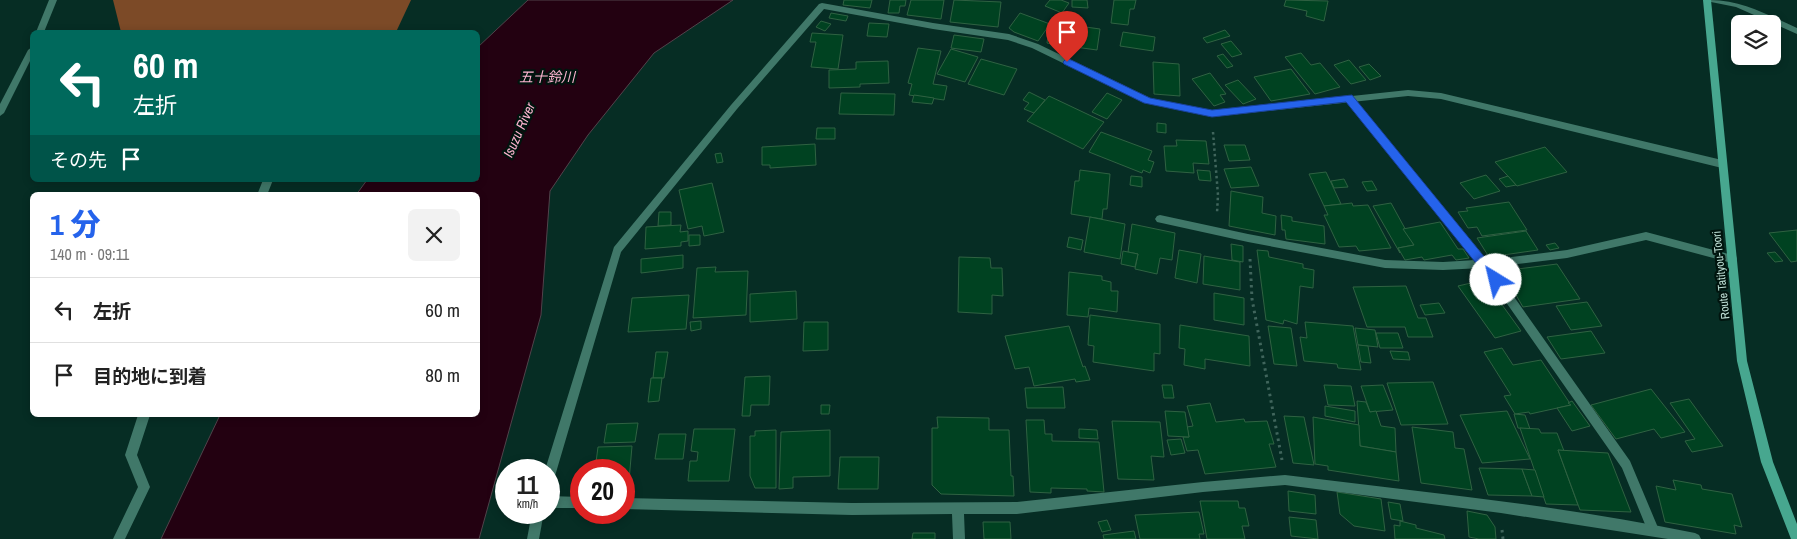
<!DOCTYPE html>
<html lang="ja">
<head>
<meta charset="utf-8">
<style>
	body { margin:0; font-family:"Archivo Narrow","Noto Sans JP",sans-serif; background:#f2f2f2; color:#222; height:100vh; display:flex; flex-direction:column; font-size:19px; white-space:nowrap }
	* { box-sizing:border-box; margin:0 }
	p { font-size:16px; color:#767676 }
	.icon { flex:none; width:28px; height:28px; fill:none; stroke:currentColor; stroke-width:2; stroke-linecap:round; stroke-linejoin:round }
	.map { position:relative; flex:1; overflow:hidden }
	.drawer { position:absolute; left:30px; top:192px; width:450px; height:225px; display:flex; flex-direction:column; background:#fff; border-radius:8px; box-shadow:0 2px 8px #0003 }
	.drawer>* { flex:none }
	.hud { position:absolute; left:30px; top:30px; width:450px; height:152px; border-radius:8px; box-shadow:0 2px 8px #0003; background:#00695c; color:#fff; overflow:hidden }
	.tools { position:absolute; left:1731px; top:15px; display:grid; gap:10px }
	.tools a { display:grid; place-items:center; width:50px; height:50px; border-radius:8px; background:#fff; box-shadow:0 2px 8px #0003; font-size:25px }
	.speed { position:absolute; left:495px; top:459px; display:flex; gap:10px; font-size:25px; font-weight:700; text-align:center }
	.speed>* { display:grid; place-content:center; width:65px; height:65px; border-radius:50%; background:#fff; box-shadow:0 2px 8px #0003; line-height:1 }
	.speed small { font-size:12px; font-weight:400 }
	.speed .limit { border:8px solid #d22; background:#fff; color:#111 }
	.pin { position:absolute; display:grid; place-items:center; width:42px; height:42px; color:#fff; margin:-51px -21px; border-radius:50% 50% 50% 0; rotate:-45deg; box-shadow:0 0 5px #0007 }
	.pin .icon { rotate:45deg }
	.me { position:absolute; width:55px; margin:-28px; rotate:324deg; stroke-linejoin:round; filter:drop-shadow(0 0 4px #0008) }
	.turn { display:flex; align-items:center; gap:18px; height:105px; padding:0 20px; font-size:22px }
	.turn .icon { width:65px; height:65px; stroke-width:2.5 }
	.turn b { display:block; font-size:35px; line-height:42px }
	.then { display:flex; align-items:center; height:48px; padding:0 20px; background:#0003; gap:10px; font-size:19px }
	.round { display:grid; place-items:center; flex:none; width:52px; height:52px; border-radius:8px; background:#f2f2f2 }
	.summary { display:flex; align-items:center; justify-content:space-between; height:85px; padding:0 20px }
	h1 { font-size:30px; font-weight:800; line-height:38px; color:#2563eb }
	ul { padding:0; list-style:none }
	li { display:flex; align-items:center; gap:15px; height:65px; padding:0 20px; border-top:1px solid #e0e0e0 }
	li div { flex:1 }
	li b { display:block; font-size:19px }
	li em { font-style:normal }
	.map>svg:first-child { display:block }
	.forest { fill:#7c4a27 }
	.water { fill:#230111; stroke:#51434b }
	.building { fill:#004221; stroke:#2f6242 }
	.lines { fill:none; stroke-linecap:round; stroke-linejoin:round }
	.path-far1 { stroke:#40655c; stroke-width:2.5; stroke-dasharray:2.5 3; stroke-linecap:butt }
	.path { stroke:#40655c; stroke-width:3; stroke-dasharray:2.5 4; stroke-linecap:butt }
	.service { fill:#407869; fill-rule:evenodd }
	.minor { fill:#407869; fill-rule:evenodd }
	.tertiary { fill:#407869; fill-rule:evenodd }
	.secondary { fill:#47a78f; fill-rule:evenodd }
	.route { fill:#2563eb; stroke:#184099 }
	.labels { text-anchor:middle; dominant-baseline:central; stroke-width:4.5; stroke-linejoin:round; paint-order:stroke }
	.street-label { font-size:12px; fill:#bcddd3; stroke:#00140e }
	.water-label { font-size:14px; font-style:italic; fill:#fcb4d0; stroke:#00140e }
</style>
</head>
<body>
<div class="map">
<svg width="1797" height="539" viewBox="0 0 1797 539">
	<rect width="100%" height="100%" fill="#062d24"/>
	<path class="forest" d="M113,0H411L396,32H121Z"/>
	<path class="water" d="M528,0H733L654,53L588,135L550,191L541,315L479,539H161L220,415H478V195H356L367,180H478V47Z"/>
	<g class="building">
		<path d="M844,0H872L870,8L843,5Z"/>
		<path d="M890,0H906L905,6H900L899,13H888Z"/>
		<path d="M911,0H944L941,19L907,15Z"/>
		<path d="M954,0L1001,2L998,27L950,22Z"/>
		<path d="M1050,0H1061L1069,3L1062,13L1045,6Z"/>
		<path d="M1072,0H1087L1088,8L1072,7Z"/>
		<path d="M1114,0H1136L1134,9H1130L1128,25L1111,23Z"/>
		<path d="M1286,0L1328,1L1324,21L1306,16L1307,11L1284,6Z"/>
		<path d="M831,13L848,16L846,21L829,18Z"/>
		<path d="M1020,13L1050,24L1038,41L1014,32L1009,28Z"/>
		<path d="M821,21L831,24L825,31L816,27Z"/>
		<path d="M1050,22L1100,29L1097,50L1075,47L1074,51L1055,48V45L1047,43Z"/>
		<path d="M869,23L889,24L887,37L867,36Z"/>
		<path d="M1225,30L1230,36L1207,43L1203,38Z"/>
		<path d="M1123,32L1155,37L1153,51L1120,46Z"/>
		<path d="M812,33L843,35L838,69L811,67L816,42H810Z"/>
		<path d="M954,35L984,39L981,52L951,48Z"/>
		<path d="M1231,41L1242,54L1232,57L1221,44Z"/>
		<path d="M918,48L941,51L933,84L947,86L944,100L909,95L912,84L908,83Z"/>
		<path d="M951,49L978,57L965,82L937,74Z"/>
		<path d="M1301,53L1311,65L1320,63L1340,87L1315,94L1285,57Z"/>
		<path d="M1223,54L1233,66L1227,68L1217,56Z"/>
		<path d="M981,59L1017,69L1004,95L968,84Z"/>
		<path d="M1349,60L1366,80L1351,84L1334,65Z"/>
		<path d="M888,61L889,83L860,84V87L829,88V70L856,69V62Z"/>
		<path d="M1153,62L1179,64L1180,96L1154,94Z"/>
		<path d="M1369,64L1381,76L1370,80L1359,67Z"/>
		<path d="M1291,69L1310,94L1271,101L1254,77Z"/>
		<path d="M1210,73L1226,94L1220,95L1225,102L1214,106L1192,79Z"/>
		<path d="M1238,80L1256,99L1243,104L1225,85Z"/>
		<path d="M1029,92L1045,100L1034,113L1024,109L1029,103L1023,100Z"/>
		<path d="M841,93L895,94L894,115L839,114Z"/>
		<path d="M1107,93L1122,100L1107,119L1092,112Z"/>
		<path d="M914,95L934,98L932,104L912,102Z"/>
		<path d="M1049,96L1104,122L1083,149L1027,121Z"/>
		<path d="M1157,123L1166,124V133L1157,132Z"/>
		<path d="M817,128H835V139H816Z"/>
		<path d="M1101,132L1152,151L1148,160L1154,162L1150,173L1143,170L1142,173L1089,152Z"/>
		<path d="M1176,140L1206,141L1209,164L1193,163L1194,173L1166,171L1164,146H1177Z"/>
		<path d="M815,144L816,165L770,168V165H762V147Z"/>
		<path d="M1224,145H1245L1250,160L1229,161Z"/>
		<path d="M1545,147L1567,172L1517,186L1495,162Z"/>
		<path d="M721,153L723,162L717,163L715,154Z"/>
		<path d="M1251,167L1259,186L1231,188L1224,169Z"/>
		<path d="M1080,170L1110,174L1107,209H1103L1102,219L1071,214L1075,181H1079Z"/>
		<path d="M1197,170L1210,171L1211,181L1199,180Z"/>
		<path d="M1326,172L1341,204L1324,206L1309,174Z"/>
		<path d="M1486,175L1500,191L1474,199L1460,183Z"/>
		<path d="M1131,176L1142,177V187L1130,185Z"/>
		<path d="M1508,176L1516,185L1506,187L1499,179Z"/>
		<path d="M1344,179L1348,187L1334,188L1331,181Z"/>
		<path d="M1372,181L1377,190L1367,191L1362,182Z"/>
		<path d="M712,183L724,232L704,236L702,226L688,229L679,190Z"/>
		<path d="M1231,191L1263,197L1262,213L1276,216L1275,235L1229,226Z"/>
		<path d="M1509,202L1527,230L1482,236L1477,227L1468,228L1458,212L1468,211L1466,208Z"/>
		<path d="M1352,203L1353,206L1368,205L1391,248L1359,251L1356,246L1339,247L1324,215H1328L1324,206Z"/>
		<path d="M1391,203L1414,245L1398,248L1400,253L1373,206Z"/>
		<path d="M659,212H671V225L658,226Z"/>
		<path d="M1281,215L1292,217V221L1324,226L1325,244L1286,239L1285,230H1282Z"/>
		<path d="M1090,217L1125,224L1120,259L1084,252Z"/>
		<path d="M1440,222L1458,249H1463L1469,258L1456,260L1452,255L1424,260L1422,257L1405,260L1398,248L1414,245L1403,229Z"/>
		<path d="M1132,224L1175,233L1172,260L1160,258L1157,274L1135,269L1138,254L1128,252Z"/>
		<path d="M681,225L680,232L688,231V241L681,242V246L645,249L646,227Z"/>
		<path d="M1797,230V261L1791,262L1769,233Z"/>
		<path d="M1526,231L1538,250L1489,257L1477,238Z"/>
		<path d="M689,235H700V245L689,246Z"/>
		<path d="M1069,237L1083,240L1081,250L1067,247Z"/>
		<path d="M1555,243L1559,248L1550,250L1546,245Z"/>
		<path d="M1231,244L1243,246V262L1232,260Z"/>
		<path d="M1179,250L1201,254L1197,283L1175,278Z"/>
		<path d="M1257,250L1268,251L1269,257L1303,264V268L1314,270L1313,288L1300,286L1297,324L1284,320L1283,324L1266,320Z"/>
		<path d="M1123,251L1138,254L1135,267L1121,264Z"/>
		<path d="M1775,252L1783,261L1775,262L1767,253Z"/>
		<path d="M683,255V268L641,273V259Z"/>
		<path d="M1204,256L1240,262V290L1203,284Z"/>
		<path d="M959,257L990,258L991,268H1002L1003,296L992,295V314L958,312Z"/>
		<path d="M1557,264L1580,299L1523,307L1502,271Z"/>
		<path d="M716,267L715,272L748,271L746,315L693,318L697,268Z"/>
		<path d="M1069,272L1102,276V280L1111,282V291H1118L1117,312L1089,308L1088,317L1067,315Z"/>
		<path d="M1484,280L1521,331L1495,338L1458,286Z"/>
		<path d="M1406,286L1418,318H1426L1433,337H1408L1405,327H1367L1353,287Z"/>
		<path d="M796,291L797,319L750,322V294Z"/>
		<path d="M1214,293L1244,298V325L1214,320Z"/>
		<path d="M689,295L686,329L628,332L632,298Z"/>
		<path d="M1587,302L1602,326L1571,330L1556,306Z"/>
		<path d="M1439,303L1445,313L1425,315L1420,305Z"/>
		<path d="M1090,315L1160,324V354L1154,353V371L1093,362L1094,346L1088,345Z"/>
		<path d="M701,321V329L691,331L690,322Z"/>
		<path d="M804,322H828V350L803,351Z"/>
		<path d="M1305,322L1353,326L1361,370L1338,368L1337,364L1304,361L1300,337L1307,338Z"/>
		<path d="M1180,325L1249,336L1250,366L1205,359V369L1184,365L1185,349L1179,348Z"/>
		<path d="M1069,326L1083,367L1085,366L1090,380L1076,382L1075,379L1034,386L1029,367L1015,369L1005,336Z"/>
		<path d="M1268,326L1291,328L1297,366L1274,364Z"/>
		<path d="M1355,328L1375,330L1378,347L1358,345Z"/>
		<path d="M1591,331L1605,353L1561,359L1547,337Z"/>
		<path d="M1376,333H1398L1403,348H1380Z"/>
		<path d="M1358,345L1368,346L1371,363L1361,362Z"/>
		<path d="M1502,348L1513,365L1541,360L1571,405L1530,414L1529,412L1515,414L1504,396L1511,395L1484,352Z"/>
		<path d="M1390,351L1408,352L1410,360L1393,359Z"/>
		<path d="M656,352H668L664,378H653Z"/>
		<path d="M770,376L769,405H751L750,416H742L745,377Z"/>
		<path d="M651,378H662L659,401L648,402Z"/>
		<path d="M1433,382L1448,424L1401,425L1387,383Z"/>
		<path d="M1162,385H1172L1174,398H1164Z"/>
		<path d="M1324,385L1351,386L1355,406L1328,405Z"/>
		<path d="M1383,385L1393,410L1370,412L1361,386Z"/>
		<path d="M1063,387L1065,408H1027L1025,388Z"/>
		<path d="M1651,389L1685,432L1661,438L1654,429L1616,439L1591,405Z"/>
		<path d="M1689,399L1723,446L1692,452L1685,441L1695,439L1670,403Z"/>
		<path d="M1357,401L1366,402L1370,412L1376,411L1381,426L1395,428L1396,452L1360,446Z"/>
		<path d="M1572,401L1590,426L1572,431L1557,408L1571,405L1568,403Z"/>
		<path d="M1210,403L1216,422L1244,419L1245,422L1267,421L1274,444H1269L1276,467L1205,474L1198,450L1187,451L1183,437H1189L1187,427L1193,426L1187,406Z"/>
		<path d="M821,405H830L829,414H821Z"/>
		<path d="M1325,406L1355,411V422L1325,416Z"/>
		<path d="M1165,411L1185,412L1189,437L1168,436Z"/>
		<path d="M1507,411L1530,459L1482,463L1460,415Z"/>
		<path d="M1514,414L1525,415L1530,429L1518,428Z"/>
		<path d="M1284,416L1304,417L1314,465L1293,463Z"/>
		<path d="M937,417L989,418V430H1009L1011,476H1013L1014,496L941,494L932,485V428H938Z"/>
		<path d="M1313,417L1359,425L1360,446L1396,452L1399,481L1328,470V466L1315,464Z"/>
		<path d="M1026,420H1044L1045,434H1052V441L1099,442L1104,492L1087,491V489L1051,488V493L1030,492Z"/>
		<path d="M1112,421L1160,422L1164,457L1151,456L1154,480L1118,479Z"/>
		<path d="M638,423L635,442L604,443L607,424Z"/>
		<path d="M1412,427L1453,432L1455,448L1464,449L1472,490L1421,483Z"/>
		<path d="M1520,428L1539,429L1541,433H1557L1564,451L1558,450L1578,505L1546,504Z"/>
		<path d="M694,429H735L729,481H688L690,461H697L698,452L691,451Z"/>
		<path d="M1079,429L1097,430L1098,439L1079,438Z"/>
		<path d="M776,430V488H755L750,476V436H755V431Z"/>
		<path d="M830,430V476L793,477V488L779,489L781,432Z"/>
		<path d="M659,434H686L683,459H655Z"/>
		<path d="M1181,439L1185,453L1171,455L1167,440Z"/>
		<path d="M632,446L629,481H624V470H595L598,447Z"/>
		<path d="M1558,450L1608,453L1631,512L1580,510Z"/>
		<path d="M840,457H879L878,489H838Z"/>
		<path d="M1479,468L1522,469L1532,496L1488,495Z"/>
		<path d="M1522,469L1535,470L1544,497L1532,496Z"/>
		<path d="M1673,480L1701,485L1702,489L1732,494L1742,527L1734,525L1736,534L1665,522L1656,486L1676,490Z"/>
		<path d="M1288,491L1315,495L1316,514L1289,511Z"/>
		<path d="M1337,492L1381,499L1385,531L1354,526L1340,514Z"/>
		<path d="M1200,501H1238L1239,508H1245L1249,526H1242L1245,539H1207Z"/>
		<path d="M1388,502L1400,504L1403,521L1391,519Z"/>
		<path d="M1467,511L1487,515L1495,527L1496,539H1479L1469,537Z"/>
		<path d="M1199,512L1204,534H1199L1200,539H1140L1135,515Z"/>
		<path d="M1289,517L1316,520L1318,539L1291,536Z"/>
		<path d="M1107,520L1111,530L1102,532L1098,522Z"/>
		<path d="M1400,521L1416,525V528L1444,535L1445,539H1395L1394,525L1400,526Z"/>
		<path d="M983,522H1010L1011,539H984Z"/>
		<path d="M1134,531L1136,539H1104L1103,535Z"/>
		<path d="M913,533H935V539H912Z"/>
	</g>
	<g class="lines">
		<path class="path-far1" d="M1213,132L1218,195L1217,213"/>
		<g class="path">
			<path d="M1250,259L1252,299L1282,460"/>
			<path d="M1502,530L1503,539"/>
		</g>
		<path class="service" d="M1349,95L1352,96L1487,260L1567,250L1646,232L1736,256L1737,259L1736,262L1732,263L1646,240L1567,258L1493,267L1630,461L1659,530L1657,534L1653,536L1649,534L1622,468L1482,268L1443,270L1385,268L1248,242L1157,222L1155,219L1157,216L1160,215L1248,234L1385,260L1443,262L1476,260L1346,100L1345,98L1346,96Z"/>
		<g class="minor">
			<path d="M1710,0C1743,0 1767,15 1797,28V34L1736,7L1711,2Z"/>
			<path d="M822,3L933,23L1009,34L1038,44L1150,98L1212,111L1408,90L1441,93L1722,160L1727,164L1722,168L1441,99L1408,96L1212,117L1145,103L1032,48L1008,40L933,29L824,9L737,109L621,252L555,476L553,480L549,481V470H545L614,247L731,105L819,4Z"/>
			<path d="M263,180H273L267,195H257Z"/>
			<path d="M138,415H150L137,455L150,487L125,539H113L138,487L125,455Z"/>
			<path d="M1285,475C1422,492 1560,505 1695,533L1699,535L1701,539H1668L1501,513L1285,485L1203,492L1017,514H964L965,539H953L952,514L852,515L624,509V498L852,503L1017,502L1203,482Z"/>
			<path d="M549,496L581,497V508H549Z"/>
			<path d="M532,512H544L539,539H527Z"/>
		</g>
		<g class="tertiary">
			<path d="M49,0H57L44,32H36Z"/>
			<path d="M32,47V57L4,113L0,116V104L28,50Z"/>
		</g>
		<path class="secondary" d="M1703,0H1711L1747,361L1773,462L1797,524V539H1791L1761,462L1737,361Z"/>
	</g>
	<path class="route" d="M1067,58L1150,98L1212,110L1352,95L1500,276L1502,280L1500,283H1492L1346,102L1212,117L1144,103L1064,64L1063,62Z"/>
	<g class="labels">
		<g class="street-label">
			<text transform="translate(1721 275) rotate(-96)">Route Tatityou-Toori</text>
		</g>
		<g class="water-label">
			<text x="547" y="77">五十鈴川</text>
			<text transform="translate(519 130) rotate(-66)">Isuzu River</text>
		</g>
	</g>
</svg>
<div class="tools">
<a><svg class="icon" aria-label="layers" viewBox="0 0 24 24"><path d="M12 4l9 5-9 5-9-5zM3 14l9 5 9-5"/></svg></a>
</div>
<div class="speed"><div>11<small>km/h</small></div><div class="limit">20</div></div>
<div class="pin" style="left:1067px;top:62px;background:#d93025"><svg class="icon" aria-label="arrive" viewBox="0 0 24 24"><path d="M6 21V4h12l-3 4 3 4H6"/></svg></div>
<svg class="me" style="left:1496px;top:280px" viewBox="-20 -20 40 40"><circle r="19" fill="#fff"/><path d="M0-13L10 11 0 6-10 11z" fill="#2563eb"/></svg>
<div class="hud">
<div class="turn"><svg class="icon" aria-label="left" viewBox="0 0 24 24"><path d="M17 20v-9H6M10 6l-5 5 5 5"/></svg><div><b>60 m</b>左折</div></div>
<div class="then">その先<svg class="icon" aria-label="arrive" viewBox="0 0 24 24"><path d="M6 21V4h12l-3 4 3 4H6"/></svg></div>
</div>
<section class="drawer">
<div class="summary"><div><h1>1 分</h1><p>140 m · 09:11</p></div><a class="round"><svg class="icon" aria-label="close" viewBox="0 0 24 24"><path d="M6 6l12 12M18 6L6 18"/></svg></a></div>
<ul>
<li><svg class="icon" aria-label="left" viewBox="0 0 24 24"><path d="M17 20v-9H6M10 6l-5 5 5 5"/></svg><div><b>左折</b></div><em>60 m</em></li>
<li><svg class="icon" aria-label="arrive" viewBox="0 0 24 24"><path d="M6 21V4h12l-3 4 3 4H6"/></svg><div><b>目的地に到着</b></div><em>80 m</em></li>
</ul>
</section>
</div>
</body>
</html>
